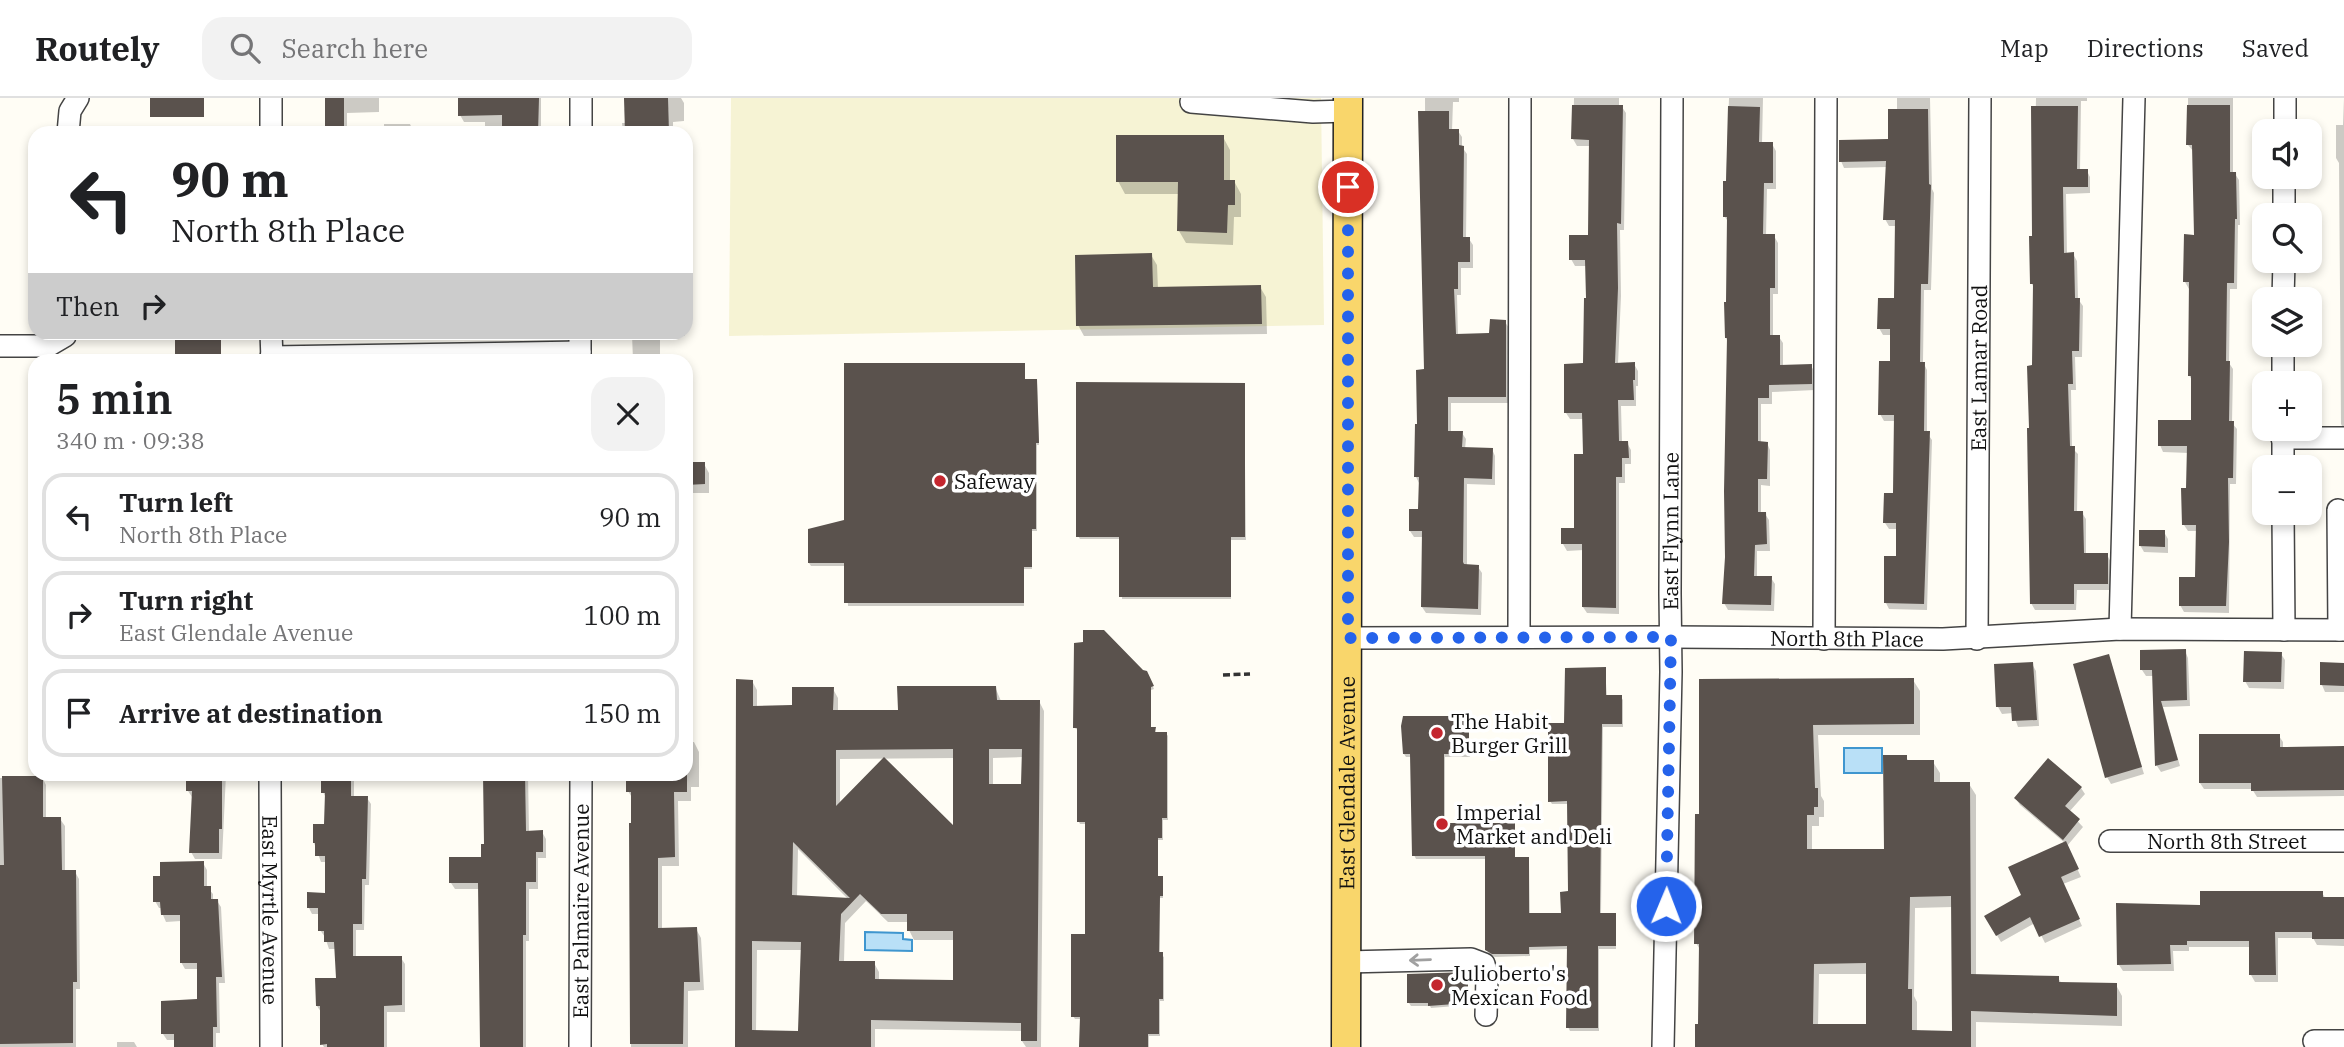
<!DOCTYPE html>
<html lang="en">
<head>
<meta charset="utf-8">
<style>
	body { margin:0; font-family:"IBM Plex Serif",serif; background:#f2f2f2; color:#202124; height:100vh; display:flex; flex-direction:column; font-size:26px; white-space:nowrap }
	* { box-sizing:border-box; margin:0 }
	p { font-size:23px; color:#757577 }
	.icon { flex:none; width:38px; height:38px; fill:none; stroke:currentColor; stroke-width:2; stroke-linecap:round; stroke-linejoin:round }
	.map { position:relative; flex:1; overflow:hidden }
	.sheet { position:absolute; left:28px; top:256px; width:665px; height:427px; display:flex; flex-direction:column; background:#fff; border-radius:21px; box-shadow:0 4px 10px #0003 }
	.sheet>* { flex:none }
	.guide { position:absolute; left:28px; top:28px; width:665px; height:214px; border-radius:21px; box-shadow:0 4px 10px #0003; background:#fff; color:#202124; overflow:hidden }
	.controls { position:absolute; left:2252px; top:21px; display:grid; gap:14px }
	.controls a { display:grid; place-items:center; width:70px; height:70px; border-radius:14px; background:#fff; box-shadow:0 4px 10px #0003; font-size:35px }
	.pin { position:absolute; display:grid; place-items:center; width:60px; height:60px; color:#fff; margin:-30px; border:4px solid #fff; border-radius:50%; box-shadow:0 2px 7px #0007 }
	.me { position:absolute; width:77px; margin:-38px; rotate:1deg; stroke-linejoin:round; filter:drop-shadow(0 0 5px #0008) }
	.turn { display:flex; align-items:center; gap:24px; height:147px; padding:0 28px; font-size:32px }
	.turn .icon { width:91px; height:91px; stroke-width:2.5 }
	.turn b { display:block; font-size:49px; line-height:60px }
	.then { display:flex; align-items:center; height:66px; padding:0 28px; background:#0003; gap:14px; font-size:26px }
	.round { display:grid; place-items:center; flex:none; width:74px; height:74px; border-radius:21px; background:#f2f2f2 }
	.overview { display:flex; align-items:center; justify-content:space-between; height:119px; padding:0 28px }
	h1 { font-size:42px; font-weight:600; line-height:52px }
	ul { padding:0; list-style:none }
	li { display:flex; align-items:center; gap:21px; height:88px; margin:0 14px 10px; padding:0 14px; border:4px solid #e0e0e0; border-radius:21px }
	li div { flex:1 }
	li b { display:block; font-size:26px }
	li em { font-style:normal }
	header { display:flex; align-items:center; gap:42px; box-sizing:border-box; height:98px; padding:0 35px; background:#fff; border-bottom:2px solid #e0e0e0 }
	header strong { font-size:33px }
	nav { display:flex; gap:38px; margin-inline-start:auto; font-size:24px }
	.search { width:490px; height:63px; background:#f2f2f2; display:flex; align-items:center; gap:18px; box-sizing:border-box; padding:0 24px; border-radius:21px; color:#757577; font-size:26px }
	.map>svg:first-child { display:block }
	.farmland { fill:#f6f3d4 }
	.water { fill:#b9e0f7; stroke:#3f96cf; stroke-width:2 }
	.shadow { fill:#0003; fill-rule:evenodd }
	.building { fill:#5a524d; fill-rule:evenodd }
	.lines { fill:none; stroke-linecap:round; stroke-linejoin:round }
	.minor-casing { stroke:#444; stroke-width:24 }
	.major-casing { stroke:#222; stroke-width:31 }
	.path { stroke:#333; stroke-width:3.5; stroke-dasharray:7 3.5; stroke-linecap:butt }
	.minor { stroke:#fff; stroke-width:21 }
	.major { stroke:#f9d66b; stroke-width:28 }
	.oneway { stroke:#a0a0a0 }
	.route { stroke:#2563eb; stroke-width:12; stroke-dasharray:0 21.6 }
	.poi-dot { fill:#c4262e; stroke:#fff; stroke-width:2.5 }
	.labels { text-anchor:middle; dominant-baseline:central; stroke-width:7; stroke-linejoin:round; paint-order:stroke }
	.street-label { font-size:21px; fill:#111; stroke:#fff }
	.poi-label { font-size:21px; fill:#111; stroke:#fff; text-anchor:start }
</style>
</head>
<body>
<header>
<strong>Routely</strong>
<div class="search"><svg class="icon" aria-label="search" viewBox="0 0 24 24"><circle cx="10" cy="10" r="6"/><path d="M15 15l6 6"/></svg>Search here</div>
<nav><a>Map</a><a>Directions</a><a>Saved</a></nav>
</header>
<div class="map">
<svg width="2344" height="949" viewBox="0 0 2344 949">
	<rect width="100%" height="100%" fill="#fffdf5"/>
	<path class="farmland" d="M731,0H1321L1324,227L729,238Z"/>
	<g class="water">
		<rect x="1844" y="650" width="38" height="25"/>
		<path d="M865,834L903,835V841L912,842V853L865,852Z"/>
	</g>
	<g class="shadow">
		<path d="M327,0H379V14L347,15V35H327Z"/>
		<path d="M460,0H541V35H485V24H464L460,17Z"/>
		<path d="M626,0H681L684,5V23L673,24V35H623L622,25H626Z"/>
		<path d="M1425,0H1459V4H1453L1452,33H1458L1462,39V49L1467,56L1466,141H1469L1473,147V170H1461V197H1457L1458,238L1491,237L1505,224L1509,230V305H1451V335H1462L1466,341L1465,351H1492L1495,358V387L1467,386V468L1478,469L1482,475L1481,517L1426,515L1422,509L1424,439H1414L1410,433L1420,413L1419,385L1416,379L1418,328L1426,273Z"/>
		<path d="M1574,0H1619V9H1622L1626,15L1624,132H1620L1621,198L1618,266H1634L1638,273V288H1636V308H1621L1622,345H1627L1631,352V366H1625V385H1619V516L1587,515L1583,509L1584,452L1567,453L1563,446V432H1576L1584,357V321H1570L1566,315L1585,267L1587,168H1575L1571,161L1589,139L1591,48H1577L1573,41Z"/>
		<path d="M1729,0H1763L1762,46H1772L1776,53V91H1767L1766,138H1774L1778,145V196H1773V239H1779L1783,245V269L1811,268L1815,274V292L1772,294V306H1761V345H1767L1770,352V388L1761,387V416H1765L1769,422L1770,453H1757V480H1771L1775,486L1774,513L1728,512L1724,505L1727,459L1728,244L1726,240L1729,125L1725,119Z"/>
		<path d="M1897,0H1930L1932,91L1934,95L1931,192H1924L1923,264L1927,272V335L1932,342L1927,512L1889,511L1886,505L1898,460V431H1889L1885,425L1895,397L1896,323H1884L1880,316L1891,265L1892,237H1883L1879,230L1895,202L1896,128H1889L1885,121L1887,69L1844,70L1841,63L1890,43L1897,13Z"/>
		<path d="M2036,0H2087V3H2081L2080,73H2087L2090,79V95L2066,96L2067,156H2073L2077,163L2078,201L2083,208L2082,259H2075L2076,292H2071L2072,350L2078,356L2077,415H2082L2086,421V457H2107L2111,464V492H2077L2076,512H2035L2031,505L2034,190L2032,186Z"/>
		<path d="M2188,0H2233V76H2235L2239,82L2240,127H2238L2237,191H2230L2229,265L2233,271L2232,325L2237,331L2236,386H2230L2229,515L2184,514L2180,507L2197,481L2198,433H2188L2184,427L2188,392L2189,355L2163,354L2160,347L2192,324L2193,284L2189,277V191L2185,184L2196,138L2194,54L2188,47Z"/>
		<path d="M2344,0V332L2341,326L2339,65L2336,60V27H2343Z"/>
		<path d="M384,26H410L414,35H384Z"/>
		<path d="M1223,39L1230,52V83H1234L1241,96V119H1234L1233,147L1186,145L1179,133L1180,96H1125L1118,83Z"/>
		<path d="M1151,157L1157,167L1158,191L1260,189L1266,199L1267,236L1084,238L1078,227Z"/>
		<path d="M625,234H685V238H660V262H633L632,237H627Z"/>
		<path d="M1024,267L1025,282H1036L1037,285L1039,347H1037V433H1032V471H1024V508H848L846,468H811L809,465L846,423Z"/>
		<path d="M1244,287L1246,442H1231V501H1122L1120,441H1080L1078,438Z"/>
		<path d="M686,366H704L709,375V395H686Z"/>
		<path d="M2164,434L2168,441V455L2144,454L2140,447Z"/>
		<path d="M2185,553L2188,560L2190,608L2163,609L2180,668L2161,674L2157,668L2154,578H2146L2142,572Z"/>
		<path d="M2281,556L2285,562L2284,591L2249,590L2245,583Z"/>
		<path d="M2108,558L2144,676L2111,686L2107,679Z"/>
		<path d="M2032,566L2036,573L2039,628L2018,629L2013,615L2002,616L1998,609Z"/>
		<path d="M2344,567V594H2325L2322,587Z"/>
		<path d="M1605,571L1607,599H1621L1623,602V629H1603L1601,817H1615L1616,820V851H1599V933H1570L1568,929V851L1530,852V858L1495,859L1489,856L1487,852L1486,761H1416L1414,757L1411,659H1406L1404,656L1468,620L1470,659H1445V727H1501L1514,721L1515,724V761H1528L1529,764L1530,817H1563L1569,795V706H1552L1550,703L1565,627Z"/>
		<path d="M1142,574H1146L1154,591L1151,592V630H1155L1156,635H1166L1168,638V722H1163V742H1158V779L1163,782V800H1160V856L1164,859V903H1160V938H1149V949H1081V921H1075L1073,918L1087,838V726H1080L1079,724V633L1075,630Z"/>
		<path d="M1913,582L1920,593V637H1818L1821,698L1824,703V719H1819V728H1812V753H1886L1906,659L1909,664H1933L1940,675V686H1969L1976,697V878L2058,880L2062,886L2116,887L2122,898V928L1976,924V949H1697L1700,928L1701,853L1696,845L1701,718V583ZM1953,809V934H1917V904L1914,898L1915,810ZM1819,876H1868V928H1818Z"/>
		<path d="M752,583L757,592V610L794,609L833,591L838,600V614L900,613L995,589L1001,603H1039L1044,613L1041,949H1026L1022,943V933L875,931V949H736ZM1023,659V688H993V660ZM955,660V731L840,706V661ZM798,751L849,802L797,799ZM866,803L888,824H909V832L914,842H955V884L879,883V874L874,865L844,864L845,825ZM757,852H802L799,935L756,934Z"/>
		<path d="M2279,638L2283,644V651L2344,650V698L2257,699L2252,691H2204L2200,685Z"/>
		<path d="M686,644H694L699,654V689H691V703H678L679,768H662V831H696L701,840L704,892L688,893V949H631L633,701L628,693V676H686Z"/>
		<path d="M188,676H226L222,761H195L191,754L192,699L188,693Z"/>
		<path d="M324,676H354V700H367L371,706L369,787H365L364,832H356V860H401L405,866V914H387V949H324L322,946L321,914L317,908L337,882L336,851H329L325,839L320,832V816H312L309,810L326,796V764H321L314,745L326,728V700L323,694Z"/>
		<path d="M485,676H528L529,734H542L546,741V760H538V791H529V843H526V949H482L480,791H455L451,785L483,761L486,748Z"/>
		<path d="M42,679L46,687V721H60L65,728V774H75L79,781L80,891H76V949H0V680Z"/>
		<path d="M2081,690L2085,696L2069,714L2083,729L2067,748L2081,779L2063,786L2082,828L2045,845L2035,825L2001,844L1986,819L2023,798L2065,745L2020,707L2016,701Z"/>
		<path d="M203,765L207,772V789L213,796V803H217L221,809L225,885H219L220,935H216V949H176V942H167L163,936L199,903V871H185L181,864V823L166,824L163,817L162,810H159L155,803L162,780Z"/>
		<path d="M2322,795L2326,801H2344V848L2317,847L2313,840H2278V884H2255L2251,877V849H2189V853H2173L2174,873H2123L2119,867L2202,808Z"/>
		<path d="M1467,876L1468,907L1431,910L1430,908H1411L1409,905Z"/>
		<path d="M117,944H134L137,949H117Z"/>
	</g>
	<g class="building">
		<rect x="150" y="0" width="54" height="19"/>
		<rect x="325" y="0" width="19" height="35"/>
		<path d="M458,0H539L538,35H502V17L458,18Z"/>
		<path d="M624,0H668L669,35H625Z"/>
		<path d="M1572,7H1623L1621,126L1617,125L1618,190L1615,265L1635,264V282H1633L1634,302H1618L1619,343H1628L1629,360H1622V379H1616V510L1582,509V446H1561V430H1574V356H1583L1582,315H1564V266L1583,265L1584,200H1586L1585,162H1569V137H1588L1589,42L1571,41Z"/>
		<path d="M2187,7H2230V74H2236L2237,121H2235L2234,185H2227L2226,263H2230L2229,323H2234L2233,380H2228L2229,444L2226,508H2179V479H2195L2196,427H2182L2181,390H2186L2187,348H2158V322H2191V278H2188L2189,184H2183L2184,136L2194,137L2192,47H2186Z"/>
		<path d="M1728,8L1760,9L1759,44H1773V85H1764L1763,136H1775V190H1770V237H1780V267L1812,266V286L1769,287V300H1758V343L1768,344L1767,381H1758V414H1766L1767,446L1755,447L1754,478H1772L1771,507L1722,506L1725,459L1724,393L1727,240H1725L1724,204H1726L1727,119H1723V83H1726Z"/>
		<path d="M2031,8H2078L2077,71H2088V89H2063L2064,155L2074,154L2075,200H2080L2079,253H2072L2073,286H2068L2070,348H2075L2074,413H2083L2084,455H2108V486H2074V506H2030L2027,330H2029L2027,268L2032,267L2033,186H2030L2029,138H2032Z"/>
		<path d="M1888,11H1928L1929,86L1931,87L1928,186H1921L1920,264H1925L1924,333H1930L1924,506L1884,505V458H1896V425H1883L1884,395H1893L1894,317H1878L1879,263H1890V231H1877L1878,200H1894L1895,122H1883L1886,63L1839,64V42L1888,41Z"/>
		<path d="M1418,13H1449V31H1459V47L1464,48L1463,139H1470V164H1458V191H1454L1456,236L1489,235L1490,221L1506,222V299H1448V333H1463L1462,349L1493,350L1492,381L1464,380L1463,464L1464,466L1479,467L1478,511L1421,509L1422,433H1409V411H1418L1419,379H1414L1415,326H1417L1416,272L1424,271Z"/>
		<path d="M1116,37H1224V82H1235V107H1228L1227,135L1177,133L1178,84H1116Z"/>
		<path d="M1152,155L1153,189L1261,187L1262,226L1076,228L1075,157Z"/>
		<rect x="175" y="241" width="46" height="21"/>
		<path d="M844,265H1025V281H1037L1039,345H1036V431H1032V469H1024V505H844V465H808V431L844,422Z"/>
		<path d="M1076,284L1245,285V439H1231V499H1119V439H1076Z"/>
		<path d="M686,364H705V386L686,387Z"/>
		<path d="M2139,432H2165V449L2139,448Z"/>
		<path d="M1083,532H1104L1143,572L1147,573L1154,588L1151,589V629H1156L1155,634H1167V720H1162V740H1158V778H1163V798H1160L1159,854H1163V901H1159V936H1148V949H1079L1080,919H1071V836H1085V724H1077V630H1073L1074,545L1083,544Z"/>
		<path d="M2186,551L2187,602L2161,603L2178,662L2155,668L2152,572H2140V552Z"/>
		<path d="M2244,553L2282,554L2281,584H2243Z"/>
		<path d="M2109,556L2142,669L2105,680L2073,566Z"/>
		<path d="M2033,564L2037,622L2012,623L2011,609H1996L1994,566Z"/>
		<path d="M2320,564L2344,565V588L2320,587Z"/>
		<path d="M1606,569V597H1622V626H1602L1600,815H1616V848H1598V930H1566L1567,848L1529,849V856H1492L1485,852V758H1412L1410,656H1403L1401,628L1403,618H1469V656H1444V725H1499V719H1515V759H1529V815H1561L1560,794L1568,793L1567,703L1548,704V625H1564L1565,570Z"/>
		<path d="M1914,580V626L1813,627L1815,690H1818V709H1814V717H1807V751H1884L1883,657H1907V662H1934V684H1970L1971,876L2059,878V884L2117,885V918L1971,913V949H1695V926H1698L1699,846H1694L1695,716H1699V581ZM1951,798L1952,933L1912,932V891H1908L1910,799ZM1866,865V926H1813L1814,866Z"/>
		<path d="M736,581L753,582V608L792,607V589H834L833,612H898L897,588H996L997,602H1040L1037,943H1021V925L871,922V949H735ZM953,651V727L884,659L836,708V652ZM989,651H1022L1021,686H989ZM793,744L850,800L792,797ZM860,796L881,816H907V833H953V882L875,881V863H839L841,816ZM752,843L801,844L798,933L752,932Z"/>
		<path d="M2199,636H2280V649L2344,648V692L2251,693V685H2199Z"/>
		<path d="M2048,660L2082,689L2065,708L2080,721L2063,742L2014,700Z"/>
		<path d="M186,676H222V731H219V755H189L192,693H186Z"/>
		<path d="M324,676H351V698H368L366,781H362V826H353V858H402V907L384,908V949H327V946L320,947V908H316L315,880H336L334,844H324V833H318V810H307V794L325,795V758H315V745H313V726H324L325,695H321V677Z"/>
		<path d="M483,676H525L526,733L543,732V754H536V784H526V837H523V949H480L478,785H449V759H481V746H484Z"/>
		<path d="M626,676H687V694H674L675,759L658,760V830L697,829L700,884H684L683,946H630L629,725H631V694H626Z"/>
		<path d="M2,678H43V719H61L62,772H76L77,884H73V945L0,946V767H4Z"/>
		<path d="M2066,743L2079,771L2061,779L2080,821L2039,839L2030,819L1996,838L1984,818L2021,797L2008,769Z"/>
		<path d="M204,763V788H211V801H218L222,879H216L217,929H213V949H174V936H161V903L197,901V865H180V817H161L160,804H153V778H160V764Z"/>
		<path d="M2200,793H2323V799H2344V841H2312V834H2275L2276,877H2249V843H2187V847H2170L2171,866L2117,867L2116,805L2200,807Z"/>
		<path d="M1468,874V905L1428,908V905H1407V876Z"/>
	</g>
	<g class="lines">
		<defs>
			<g id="minor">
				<path d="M1191,4L1313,14L1348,13"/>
				<path d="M2285,33V0"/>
				<path d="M68,35L70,13L78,0"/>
				<path d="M271,35V0"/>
				<path d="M581,35V0"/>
				<path d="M2284,117V79"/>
				<path d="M2283,201L2284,163"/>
				<path d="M271,234L272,262"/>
				<path d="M0,248H48L65,238V234"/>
				<path d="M271,259L580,254"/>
				<path d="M580,262V234"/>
				<path d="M2283,285V247"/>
				<path d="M2283,331V369"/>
				<path d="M2282,340H2344"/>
				<path d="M2338,412L2339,532"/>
				<path d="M2283,415L2284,532"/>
				<path d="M2120,531L2134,0"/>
				<path d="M1519,539L1520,0"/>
				<path id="s1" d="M1348,540L1671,539L1943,541L2120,531L2344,532"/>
				<path d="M1824,541L1826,0"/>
				<path id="s2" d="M1977,541L1980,0"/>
				<path id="s3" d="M270,676L271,949"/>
				<path id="s4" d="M2110,743H2344"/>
				<path d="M1346,864L1471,861L1484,866L1487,878L1486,917"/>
				<path d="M2314,943H2344"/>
				<path id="s5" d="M580,949L581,676"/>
				<path id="s6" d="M1663,949L1671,574L1670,496L1672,0"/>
			</g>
			<g id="major">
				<path id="s7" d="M1346,949L1348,0"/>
			</g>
		</defs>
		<use href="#minor" class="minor-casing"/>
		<use href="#major" class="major-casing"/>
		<path class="path" d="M1223,577L1250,576"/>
		<use href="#minor" class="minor"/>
		<use href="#major" class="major"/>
	</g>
	<defs><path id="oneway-shaft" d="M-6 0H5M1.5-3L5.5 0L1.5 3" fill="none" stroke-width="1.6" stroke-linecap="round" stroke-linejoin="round" transform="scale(1.75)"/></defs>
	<use class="oneway" href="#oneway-shaft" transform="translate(1420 862) rotate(178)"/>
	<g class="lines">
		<path class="route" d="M1348,89V540L1671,539L1666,808"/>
	</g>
	<g class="poi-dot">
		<circle cx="940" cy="383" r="7"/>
		<circle cx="1437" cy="635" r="7"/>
		<circle cx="1442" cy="726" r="7"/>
		<circle cx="1437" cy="887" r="7"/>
	</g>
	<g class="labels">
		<g class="street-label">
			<text stroke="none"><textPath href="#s2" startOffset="271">East Lamar Road</textPath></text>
			<text stroke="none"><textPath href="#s6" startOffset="516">East Flynn Lane</textPath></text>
			<text stroke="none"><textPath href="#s1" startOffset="499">North 8th Place</textPath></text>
			<text stroke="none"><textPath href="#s7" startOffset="264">East Glendale Avenue</textPath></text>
			<text stroke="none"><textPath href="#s4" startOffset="117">North 8th Street</textPath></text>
			<text stroke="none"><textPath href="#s3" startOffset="136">East Myrtle Avenue</textPath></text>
			<text stroke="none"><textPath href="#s5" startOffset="136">East Palmaire Avenue</textPath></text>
		</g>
		<g class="poi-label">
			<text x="954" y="383">Safeway</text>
			<text x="1451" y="623">The Habit<tspan x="1451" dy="24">Burger Grill</tspan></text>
			<text x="1456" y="714">Imperial<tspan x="1456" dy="24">Market and Deli</tspan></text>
			<text x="1451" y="875">Julioberto's<tspan x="1451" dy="24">Mexican Food</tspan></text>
		</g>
	</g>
</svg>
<div class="controls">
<a><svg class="icon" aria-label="sound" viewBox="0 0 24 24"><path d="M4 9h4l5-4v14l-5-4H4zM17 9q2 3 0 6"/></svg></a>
<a><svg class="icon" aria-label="search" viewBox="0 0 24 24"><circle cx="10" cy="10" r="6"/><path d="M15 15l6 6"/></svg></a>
<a><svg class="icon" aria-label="layers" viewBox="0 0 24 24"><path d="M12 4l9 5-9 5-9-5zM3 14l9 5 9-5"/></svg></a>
<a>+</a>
<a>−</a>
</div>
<div class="pin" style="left:1348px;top:89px;background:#d93025"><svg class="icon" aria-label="arrive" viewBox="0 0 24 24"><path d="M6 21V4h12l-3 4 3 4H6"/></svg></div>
<svg class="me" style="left:1666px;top:808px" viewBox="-20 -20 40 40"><circle r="17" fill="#2563eb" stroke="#fff" stroke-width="3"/><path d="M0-11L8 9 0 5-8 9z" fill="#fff"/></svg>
<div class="guide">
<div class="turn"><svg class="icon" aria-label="left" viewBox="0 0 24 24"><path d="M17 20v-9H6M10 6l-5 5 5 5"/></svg><div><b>90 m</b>North 8th Place</div></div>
<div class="then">Then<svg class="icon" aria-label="right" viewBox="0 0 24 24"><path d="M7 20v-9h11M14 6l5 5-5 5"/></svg></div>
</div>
<section class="sheet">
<div class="overview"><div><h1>5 min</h1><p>340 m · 09:38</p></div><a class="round"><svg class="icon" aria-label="close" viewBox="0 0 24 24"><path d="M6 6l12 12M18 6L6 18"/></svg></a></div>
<ul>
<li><svg class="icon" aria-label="left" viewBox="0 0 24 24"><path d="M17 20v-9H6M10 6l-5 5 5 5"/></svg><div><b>Turn left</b><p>North 8th Place</p></div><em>90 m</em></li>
<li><svg class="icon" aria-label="right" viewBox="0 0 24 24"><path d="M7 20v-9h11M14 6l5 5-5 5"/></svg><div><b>Turn right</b><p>East Glendale Avenue</p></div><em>100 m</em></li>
<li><svg class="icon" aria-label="arrive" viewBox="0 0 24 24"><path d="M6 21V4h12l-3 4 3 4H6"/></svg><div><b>Arrive at destination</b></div><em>150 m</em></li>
</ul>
</section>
</div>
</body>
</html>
